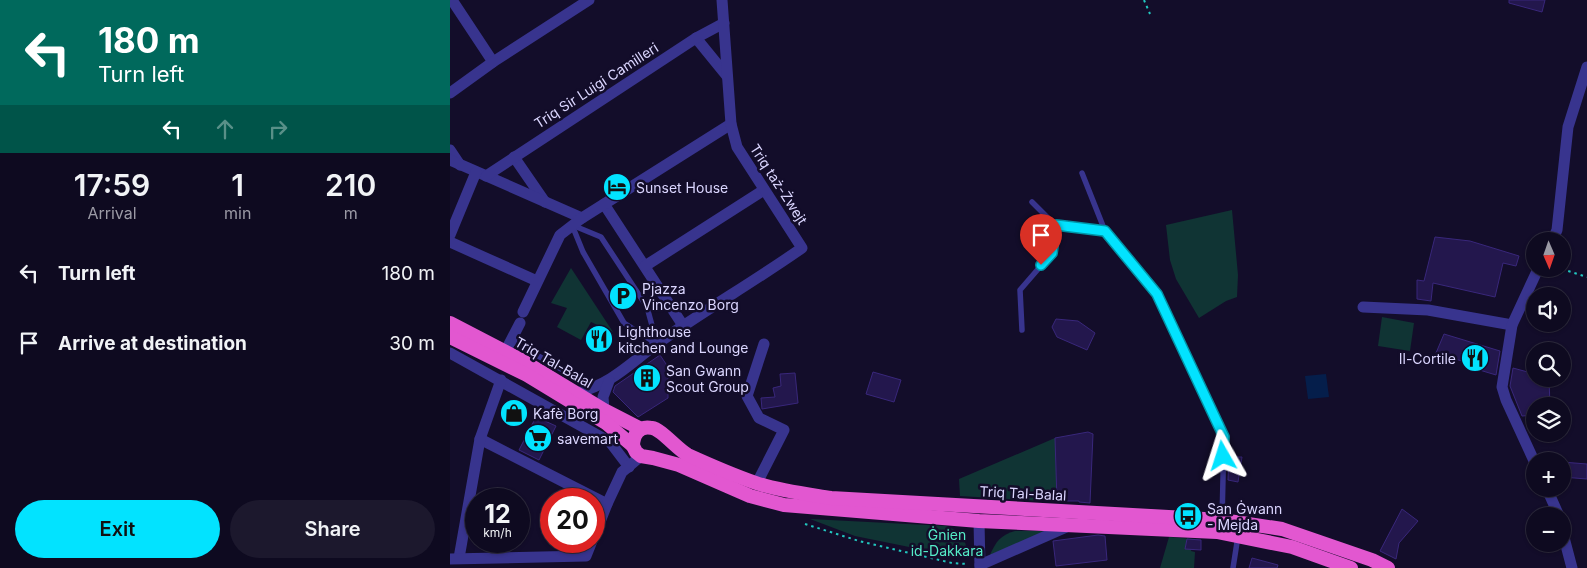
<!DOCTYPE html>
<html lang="en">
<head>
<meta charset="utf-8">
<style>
	body { margin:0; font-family:Inter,sans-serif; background:#1c182d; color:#f1f3f6; height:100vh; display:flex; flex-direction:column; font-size:19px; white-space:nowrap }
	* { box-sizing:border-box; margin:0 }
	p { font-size:16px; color:#9b9aa5 }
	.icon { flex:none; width:28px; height:28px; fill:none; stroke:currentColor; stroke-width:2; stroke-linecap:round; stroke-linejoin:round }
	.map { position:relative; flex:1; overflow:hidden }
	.side { display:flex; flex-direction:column; background:#0e0a20; width:450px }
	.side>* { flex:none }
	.guide { background:#00695c; color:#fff; overflow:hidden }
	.needle { width:32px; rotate:178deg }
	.fabs { position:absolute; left:1076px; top:232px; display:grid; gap:10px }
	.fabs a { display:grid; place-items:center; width:45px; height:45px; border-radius:50%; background:#0e0a20; box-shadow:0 1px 4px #0004,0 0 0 1px #2e2b3e; font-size:25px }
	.speed { position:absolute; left:15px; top:488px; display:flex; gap:10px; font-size:25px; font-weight:700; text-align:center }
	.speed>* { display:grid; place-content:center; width:65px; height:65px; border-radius:50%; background:#0e0a20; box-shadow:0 1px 4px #0004,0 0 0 1px #2e2b3e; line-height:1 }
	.speed small { font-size:12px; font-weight:400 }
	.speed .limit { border:8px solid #d22; background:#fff; color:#111 }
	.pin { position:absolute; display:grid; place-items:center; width:42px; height:42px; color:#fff; margin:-51px -21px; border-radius:50% 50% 50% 0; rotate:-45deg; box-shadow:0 0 5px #0007 }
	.pin .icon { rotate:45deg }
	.me { position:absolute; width:55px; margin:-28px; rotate:354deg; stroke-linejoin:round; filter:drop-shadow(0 0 4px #0008) }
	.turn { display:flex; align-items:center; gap:18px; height:105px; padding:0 15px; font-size:22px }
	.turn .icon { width:65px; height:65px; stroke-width:2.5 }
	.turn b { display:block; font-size:35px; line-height:42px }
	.lanes { display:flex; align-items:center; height:48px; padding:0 15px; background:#0003; justify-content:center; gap:25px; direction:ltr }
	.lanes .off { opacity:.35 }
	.eta { display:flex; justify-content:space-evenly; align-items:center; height:85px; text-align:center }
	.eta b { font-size:30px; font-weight:600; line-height:35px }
	.button { display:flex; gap:10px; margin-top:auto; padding:10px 15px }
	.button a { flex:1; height:58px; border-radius:30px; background:#02e3ff; color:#111; font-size:20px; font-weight:600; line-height:58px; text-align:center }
	.button a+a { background:#1c182d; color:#f1f3f6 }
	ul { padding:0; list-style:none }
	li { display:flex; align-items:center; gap:15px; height:70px; padding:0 15px }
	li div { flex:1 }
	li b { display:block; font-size:19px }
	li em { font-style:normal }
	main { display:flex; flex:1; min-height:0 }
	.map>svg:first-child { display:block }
	.green { fill:#103434 }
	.water { fill:#051e4b }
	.building { fill:#23174d; stroke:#39277b }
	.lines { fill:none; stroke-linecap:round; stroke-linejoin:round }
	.path { stroke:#22c7bf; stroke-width:2; stroke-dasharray:2.5 4; stroke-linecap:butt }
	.service { stroke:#38348e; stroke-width:5.5 }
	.minor { stroke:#38348e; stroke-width:11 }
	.trunk { stroke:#e257d0; stroke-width:14 }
	.route-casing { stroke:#0194a6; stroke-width:12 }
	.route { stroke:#02e3ff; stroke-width:9 }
	.labels { text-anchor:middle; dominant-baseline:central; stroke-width:5; stroke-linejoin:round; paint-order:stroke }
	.street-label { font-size:14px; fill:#dbd6ff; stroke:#130d2a }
	.poi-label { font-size:14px; fill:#dbd6ff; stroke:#130d2a; text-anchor:start }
	.park-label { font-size:14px; fill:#55ecc8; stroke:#130d2a }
</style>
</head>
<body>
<main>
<section class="side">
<div class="guide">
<div class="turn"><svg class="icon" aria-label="left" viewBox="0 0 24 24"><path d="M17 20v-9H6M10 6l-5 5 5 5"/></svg><div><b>180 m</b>Turn left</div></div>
<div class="lanes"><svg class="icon" aria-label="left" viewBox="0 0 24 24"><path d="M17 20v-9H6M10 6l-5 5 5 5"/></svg><svg class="icon off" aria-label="ahead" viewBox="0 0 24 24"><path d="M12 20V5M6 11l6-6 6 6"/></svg><svg class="icon off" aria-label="right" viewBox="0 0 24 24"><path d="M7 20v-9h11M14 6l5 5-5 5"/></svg></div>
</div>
<div class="eta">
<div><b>17:59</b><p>Arrival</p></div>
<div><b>1</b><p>min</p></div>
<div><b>210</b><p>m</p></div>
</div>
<ul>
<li><svg class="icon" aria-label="left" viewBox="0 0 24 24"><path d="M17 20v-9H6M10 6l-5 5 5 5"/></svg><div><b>Turn left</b></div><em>180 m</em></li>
<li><svg class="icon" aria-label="arrive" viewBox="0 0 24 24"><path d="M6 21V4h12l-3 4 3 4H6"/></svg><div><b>Arrive at destination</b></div><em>30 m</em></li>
</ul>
<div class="button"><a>Exit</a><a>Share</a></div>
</section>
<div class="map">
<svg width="1137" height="568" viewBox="0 0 1137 568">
	<rect width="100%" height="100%" fill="#130d2a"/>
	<g class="green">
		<path d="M782,210L788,275L787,297L776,301L749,318L726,279L720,260L716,225Z"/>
		<path d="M121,268L163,332L141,322L131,340L107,327L117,308L101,303Z"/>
		<path d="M932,317L964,323L960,351L928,346Z"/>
		<path d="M605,438L607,497H596L592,501L510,496L509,479Z"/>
		<path d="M360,519L496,526C514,533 515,538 518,556L498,558L469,549L405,536Z"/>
		<path d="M565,531H593L595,533L540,555C546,541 551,535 565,531Z"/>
		<path d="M719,537L743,539L741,551L745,552L744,568H710Z"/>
	</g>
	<path class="water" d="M876,374L879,397L858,399L855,376Z"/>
	<g class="building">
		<path d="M1059,0H1095L1092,12L1059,3Z"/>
		<path d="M985,237L1020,241L1069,256L1066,266L1053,263L1045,297L983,283L981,301L967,299V280L974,281Z"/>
		<path d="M606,319L628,321L645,333L637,350L607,337L602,327Z"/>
		<path d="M994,334L1050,351L1046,375L1013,365L1015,362L986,353Z"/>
		<path d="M210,355L218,367V398L188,417L163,392L165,386Z"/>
		<path d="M1063,368L1085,374V379H1099L1100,406H1085V415L1072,416L1060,386Z"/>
		<path d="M423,372L451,380L444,402L416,394Z"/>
		<path d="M345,373L348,403L312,409L311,398L325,397L323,388L331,386L330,374Z"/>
		<path d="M86,417L106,426L89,460L69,450Z"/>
		<path d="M638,432L643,434L640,503L629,502V501H607L605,438Z"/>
		<path d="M779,457H792L788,482L778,480Z"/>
		<path d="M1112,462L1137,464V479L1112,477Z"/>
		<path d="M952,509L968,521L949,543L946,559L930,551Z"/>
		<path d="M648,535L655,536L657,560L606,566L603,541Z"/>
		<path d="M737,539L751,540V550L735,549Z"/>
		<path d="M802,558L828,565L827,568H799Z"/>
	</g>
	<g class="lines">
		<g class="path">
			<path d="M694,0L700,14"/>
			<path d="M1112,269L1137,277"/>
			<path d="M355,524L409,541L502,563L518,564"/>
		</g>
		<g class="service">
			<path d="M632,173L655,231L707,294L774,437L772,520"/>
			<path d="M582,202L605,225L655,231"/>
			<path d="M122,225L151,237L197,307L207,344"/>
			<path d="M122,225L133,252L174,323L207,344"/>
			<path d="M572,330L570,290L602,253L605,225"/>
			<path d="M60,340L143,387"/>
			<path d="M783,568L788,536"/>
		</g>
		<g class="minor">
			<path d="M2,0L43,62"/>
			<path d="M246,38L277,76"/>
			<path d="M0,93L43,62L139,0"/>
			<path d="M0,150L10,165"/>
			<path d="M64,157L95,202"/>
			<path d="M0,160L132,218"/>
			<path d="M36,176L246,38L274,23"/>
			<path d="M154,204L234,327"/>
			<path d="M0,235L26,172"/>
			<path d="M1102,241L1107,230L1118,127L1137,67"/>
			<path d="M0,242L87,281"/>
			<path d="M195,266L314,190"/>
			<path d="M913,307L978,310L1062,325"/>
			<path d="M73,312L110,235L132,218L281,124"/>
			<path d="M55,352L70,323"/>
			<path d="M0,353L160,442L179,467"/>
			<path d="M127,393C163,383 179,364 208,343C255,310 305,281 352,248L287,147L281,124L272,0"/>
			<path d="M154,410L153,397L159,381"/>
			<path d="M30,439L157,504"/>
			<path d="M1085,463L1056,400L1052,387L1062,325L1088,269"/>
			<path d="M307,483L334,430L309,418L297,396L314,344"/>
			<path d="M1097,489L1109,516"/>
			<path d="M529,521L530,568"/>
			<path d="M1112,530L1122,568"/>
			<path d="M144,537L157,504L172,472L191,456"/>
			<path d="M9,558L30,439L51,380"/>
			<path d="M0,559L136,556L142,541"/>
			<path d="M530,565L621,525"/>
		</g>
		<g class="trunk">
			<path d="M0,323L73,361L154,410L191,429"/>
			<path d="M0,337L77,375L156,423L183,446L186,452L191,456L203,458L229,465L300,496L334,505L529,521L767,532L842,547L901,568"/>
			<path d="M183,446C183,435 189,425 202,428C211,429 228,450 238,455C260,465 283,475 306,483C330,491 356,494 381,498L772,520L832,529L922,560L938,568"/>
		</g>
	</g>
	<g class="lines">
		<defs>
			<path id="route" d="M591,265L602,253L606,225L655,231L707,294L774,437L773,456"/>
		</defs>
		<use href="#route" class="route-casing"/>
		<use href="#route" class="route"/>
	</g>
	<defs>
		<symbol id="hotel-disc" viewBox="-11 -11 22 22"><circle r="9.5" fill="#02e3ff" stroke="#130d2a"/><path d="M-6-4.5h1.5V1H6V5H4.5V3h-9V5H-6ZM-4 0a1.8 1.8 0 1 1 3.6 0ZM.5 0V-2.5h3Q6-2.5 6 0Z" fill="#111"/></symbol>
		<symbol id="parking-disc" viewBox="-11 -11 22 22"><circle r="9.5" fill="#02e3ff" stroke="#130d2a"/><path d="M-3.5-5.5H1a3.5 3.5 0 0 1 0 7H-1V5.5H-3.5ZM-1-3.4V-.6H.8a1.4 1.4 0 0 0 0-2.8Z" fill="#111"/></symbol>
		<symbol id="restaurant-disc" viewBox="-11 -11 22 22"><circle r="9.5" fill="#02e3ff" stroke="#130d2a"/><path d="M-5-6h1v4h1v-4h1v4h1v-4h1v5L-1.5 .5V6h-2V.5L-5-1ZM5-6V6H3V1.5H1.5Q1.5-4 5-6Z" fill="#111"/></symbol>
		<symbol id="building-disc" viewBox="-11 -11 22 22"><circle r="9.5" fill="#02e3ff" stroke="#130d2a"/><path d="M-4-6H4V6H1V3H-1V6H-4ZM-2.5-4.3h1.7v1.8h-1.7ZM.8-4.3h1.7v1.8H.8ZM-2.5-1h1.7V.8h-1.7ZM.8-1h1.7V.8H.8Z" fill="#111"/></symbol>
		<symbol id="shop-disc" viewBox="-11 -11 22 22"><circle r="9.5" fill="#02e3ff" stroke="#130d2a"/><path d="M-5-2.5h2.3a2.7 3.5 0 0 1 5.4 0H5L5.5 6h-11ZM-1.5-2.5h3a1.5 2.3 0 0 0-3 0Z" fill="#111"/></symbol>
		<symbol id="supermarket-disc" viewBox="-11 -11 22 22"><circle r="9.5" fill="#02e3ff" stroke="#130d2a"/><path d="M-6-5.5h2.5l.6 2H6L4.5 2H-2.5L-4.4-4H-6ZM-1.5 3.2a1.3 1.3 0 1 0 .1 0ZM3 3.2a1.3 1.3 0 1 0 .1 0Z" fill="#111"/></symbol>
		<symbol id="bus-disc" viewBox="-11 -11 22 22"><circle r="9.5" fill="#02e3ff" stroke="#130d2a"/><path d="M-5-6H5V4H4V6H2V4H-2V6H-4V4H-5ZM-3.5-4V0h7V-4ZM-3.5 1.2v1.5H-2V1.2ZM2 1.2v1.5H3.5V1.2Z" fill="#111"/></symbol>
	</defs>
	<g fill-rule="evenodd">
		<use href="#hotel-disc" x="151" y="171" width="32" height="32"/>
		<use href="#parking-disc" x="157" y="280" width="32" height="32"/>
		<use href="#restaurant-disc" x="133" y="323" width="32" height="32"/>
		<use href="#restaurant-disc" x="1009" y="342" width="32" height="32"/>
		<use href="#building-disc" x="181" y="362" width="32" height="32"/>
		<use href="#shop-disc" x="48" y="397" width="32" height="32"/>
		<use href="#supermarket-disc" x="72" y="422" width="32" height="32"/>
		<use href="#bus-disc" x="722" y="500" width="32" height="32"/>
	</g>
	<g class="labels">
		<g class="street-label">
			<text transform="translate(146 85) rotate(-33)">Triq Sir Luigi Camilleri</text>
			<text transform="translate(329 184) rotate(57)">Triq taż-Żwejt</text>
			<text transform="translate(104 362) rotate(30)">Triq Tal-Balal</text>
			<text transform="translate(573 493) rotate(3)">Triq Tal-Balal</text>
		</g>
		<g class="poi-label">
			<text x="186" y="187">Sunset House</text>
			<text x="192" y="288">Pjazza<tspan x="192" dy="16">Vincenzo Borg</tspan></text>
			<text x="168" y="331">Lighthouse<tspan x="168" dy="16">kitchen and Lounge</tspan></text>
			<text x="1006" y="358" text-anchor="end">Il-Cortile</text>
			<text x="216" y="370">San Gwann<tspan x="216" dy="16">Scout Group</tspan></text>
			<text x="83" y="413">Kafè Borg</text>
			<text x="107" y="438">savemart</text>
			<text x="757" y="508">San Ġwann<tspan x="757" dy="16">- Mejda</tspan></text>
		</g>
		<g class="park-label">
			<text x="497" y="534">Ġnien<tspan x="497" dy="16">id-Dakkara</tspan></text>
		</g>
	</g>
</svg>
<div class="fabs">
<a><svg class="needle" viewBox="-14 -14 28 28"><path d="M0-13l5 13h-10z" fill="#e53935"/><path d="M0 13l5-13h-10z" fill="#9b9aa5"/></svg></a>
<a><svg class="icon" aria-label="sound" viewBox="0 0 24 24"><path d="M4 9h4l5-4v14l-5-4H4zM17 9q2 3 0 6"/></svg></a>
<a><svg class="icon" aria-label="search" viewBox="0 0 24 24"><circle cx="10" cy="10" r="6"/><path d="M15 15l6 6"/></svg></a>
<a><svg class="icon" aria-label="layers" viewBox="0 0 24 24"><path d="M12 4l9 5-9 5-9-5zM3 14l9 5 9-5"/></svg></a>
<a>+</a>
<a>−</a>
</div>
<div class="speed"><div>12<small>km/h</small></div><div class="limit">20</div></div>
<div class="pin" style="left:591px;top:265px;background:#d93025"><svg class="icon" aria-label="arrive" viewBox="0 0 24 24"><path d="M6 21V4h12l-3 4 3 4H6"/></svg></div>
<svg class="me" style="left:773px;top:456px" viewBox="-20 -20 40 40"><path d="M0-17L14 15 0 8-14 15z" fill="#02e3ff" stroke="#fff" stroke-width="4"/></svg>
</div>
</main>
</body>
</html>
